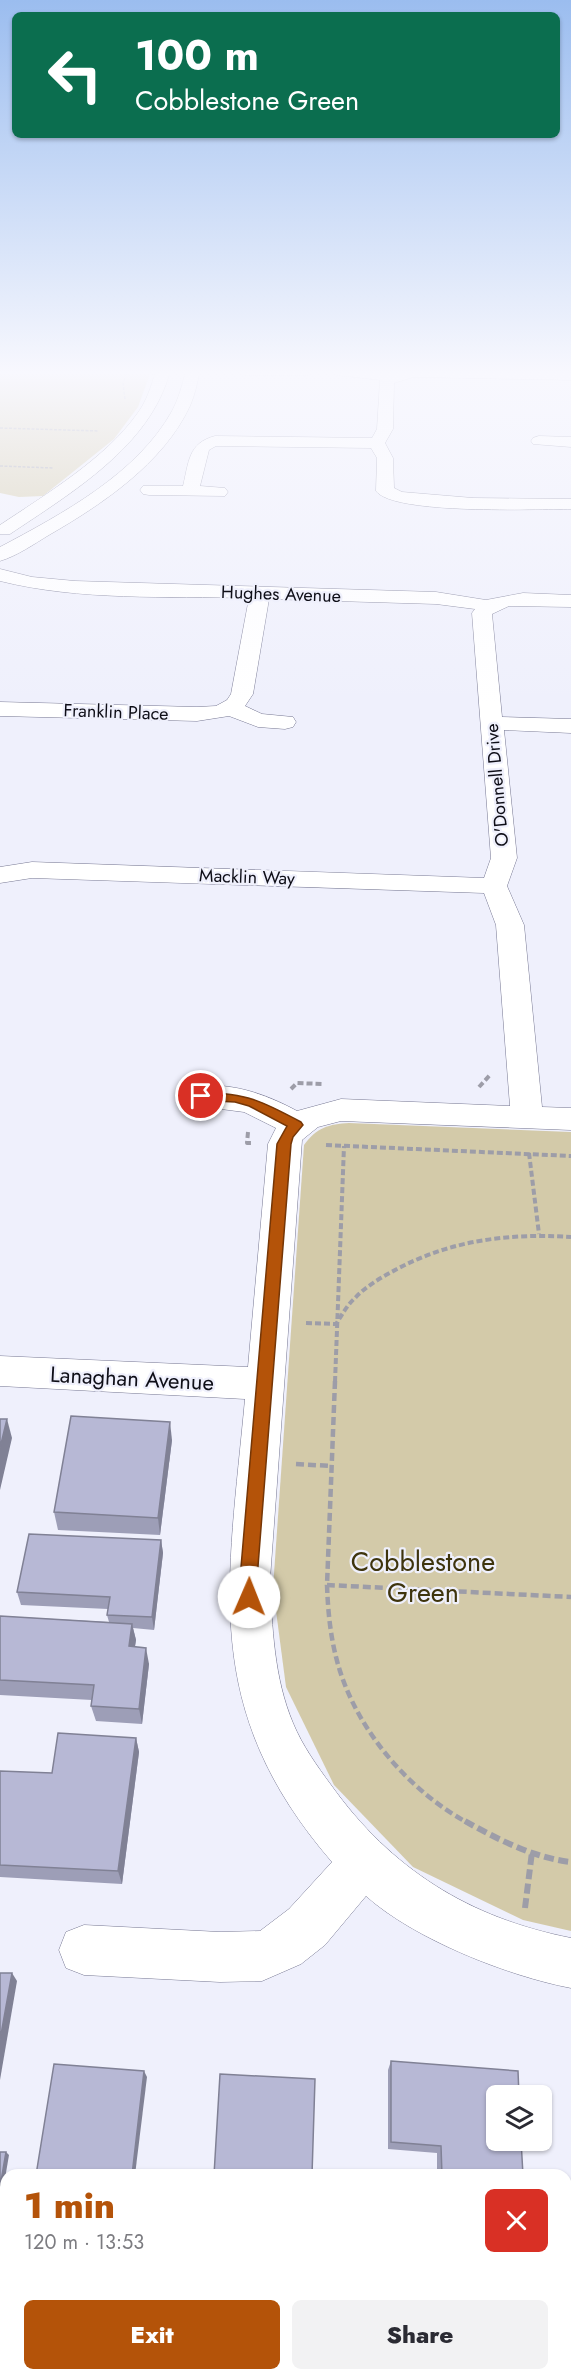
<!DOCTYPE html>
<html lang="en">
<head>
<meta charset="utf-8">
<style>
	body { margin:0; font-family:Jost,sans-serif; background:#f2f2f3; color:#2b2b33; height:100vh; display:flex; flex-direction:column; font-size:22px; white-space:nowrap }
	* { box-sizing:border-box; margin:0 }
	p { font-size:20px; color:#7c7c81 }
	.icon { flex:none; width:33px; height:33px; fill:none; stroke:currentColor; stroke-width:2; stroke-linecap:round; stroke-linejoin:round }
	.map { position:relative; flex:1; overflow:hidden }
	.side { position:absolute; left:0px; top:2169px; width:572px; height:212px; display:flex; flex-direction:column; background:#fff; border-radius:18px 18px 0 0; box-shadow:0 2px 4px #0004 }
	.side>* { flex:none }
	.hud { position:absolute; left:12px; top:12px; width:548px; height:126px; border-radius:9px; box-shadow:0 2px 4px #0004; background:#0b6e4f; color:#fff; overflow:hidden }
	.buttons { position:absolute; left:486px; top:2085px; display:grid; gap:12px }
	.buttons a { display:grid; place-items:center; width:66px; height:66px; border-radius:9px; background:#fff; box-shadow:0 2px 4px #0004; font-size:30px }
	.pin { position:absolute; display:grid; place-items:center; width:51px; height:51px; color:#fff; margin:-26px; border:3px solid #fff; border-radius:50%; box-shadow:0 2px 6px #0007 }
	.me { position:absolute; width:66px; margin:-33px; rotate:1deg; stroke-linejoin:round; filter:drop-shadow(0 0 4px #0008) }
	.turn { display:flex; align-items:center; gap:21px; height:126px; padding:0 24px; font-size:27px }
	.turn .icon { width:78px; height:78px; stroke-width:2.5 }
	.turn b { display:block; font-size:42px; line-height:51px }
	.round { display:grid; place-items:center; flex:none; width:63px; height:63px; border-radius:9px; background:#f2f2f3 }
	.headline { display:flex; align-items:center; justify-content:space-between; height:102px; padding:0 24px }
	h1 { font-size:36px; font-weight:800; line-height:45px; color:#b45309 }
	.action { display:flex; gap:12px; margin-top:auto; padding:12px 24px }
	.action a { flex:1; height:69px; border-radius:9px; background:#b45309; color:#fff; font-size:24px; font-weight:800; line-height:69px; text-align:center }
	.action a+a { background:#f2f2f3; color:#2b2b33 }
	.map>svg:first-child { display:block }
	.green { fill:#d3caa9 }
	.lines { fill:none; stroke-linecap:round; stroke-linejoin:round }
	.minor-casing { stroke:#777893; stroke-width:1 }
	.path-far3 { stroke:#9d9da8; stroke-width:1.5; stroke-dasharray:3 1.5; stroke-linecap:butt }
	.path-far2 { stroke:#9d9da8; stroke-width:4; stroke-dasharray:6 3; stroke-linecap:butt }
	.path-far1 { stroke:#9d9da8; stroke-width:4.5; stroke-dasharray:8 4; stroke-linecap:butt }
	.path { stroke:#9d9da8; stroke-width:6; stroke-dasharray:10 4.5; stroke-linecap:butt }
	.minor { fill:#fff; fill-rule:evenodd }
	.wall { fill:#9d9eb7 }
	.shaded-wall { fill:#808195 }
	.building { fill:#b7b8d5; stroke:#808195; stroke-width:1.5 }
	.route { fill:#b45309; stroke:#753606; stroke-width:1.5 }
	.labels { text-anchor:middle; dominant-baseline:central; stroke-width:4.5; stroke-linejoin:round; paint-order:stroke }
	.far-street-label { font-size:18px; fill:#0e0e17; stroke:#eff0fc }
	.street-label { font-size:22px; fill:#0e0e17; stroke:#eff0fc }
	.near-park-label { font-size:27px; fill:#3e340d; stroke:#eff0fc }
</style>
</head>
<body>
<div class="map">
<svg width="571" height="2380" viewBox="0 0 571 2380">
	<rect width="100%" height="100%" fill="#eff0fc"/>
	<g class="green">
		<path d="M0,371H151L138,407L114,439L43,496L19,497L0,493Z"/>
		<path d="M349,1123L571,1132V1931L523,1920L413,1867L334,1785L286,1687L273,1588L304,1145C316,1128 329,1124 349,1123Z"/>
	</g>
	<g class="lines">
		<defs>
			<g id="minor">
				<path d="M156,371H170C151,446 71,493 10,534H0V525C45,495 106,458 137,414C147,401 151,386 156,371Z"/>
				<path d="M186,371H200C197,383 195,395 190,406C163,464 101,505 49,535C34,544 17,556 0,561V547C62,514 137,474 172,411C179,398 182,385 186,371Z"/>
				<path d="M238,371H316L309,375H245Z"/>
				<path d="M330,371L571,372V380L413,377L394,383L393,429L385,443L393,458L394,488L402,492L473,498L571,499V509C538,509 394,515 376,491L377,458L371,448L216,446L209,450L200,486L225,488L228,492L225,496L149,495L143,494L140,490L143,486H183C189,462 188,443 215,436L372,438L377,429L380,380L337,375Z"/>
				<path d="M539,436L571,437V447L533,444L531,441L533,438Z"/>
				<path d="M0,569L32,577L75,581L436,592L486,600L523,593L571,595V607L509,606L492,614L502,717L571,719V733L504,730L517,858L507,886L524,925L542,1107L571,1108V1130L341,1121L318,1127L302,1140L270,1579C272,1627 274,1678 293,1723C302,1745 317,1766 331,1785C391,1869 469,1918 571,1938V1988C508,1976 414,1939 366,1896L325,1945L301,1964L262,1981L220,1982L84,1975L66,1968L59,1950L66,1932L84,1925L220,1932L260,1931L289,1909L332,1862C199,1708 228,1584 245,1399L0,1386V1356L248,1367L268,1144L276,1128L244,1112L190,1105L186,1097L190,1089C225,1079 266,1094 297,1111L341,1099L510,1106L496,925L484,893L32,878L0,883V867L32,862L484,878L491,858L472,613L475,609L436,604L269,599L253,694L245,706L262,714L293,717L296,722L293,727L285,729L258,727L229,716L197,721L0,716V702L197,707L216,706L227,700L231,694L249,598C167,596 80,601 0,581Z"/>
			</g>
		</defs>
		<use href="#minor" class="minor-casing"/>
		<g class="path-far3">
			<path d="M125,399L123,383L128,371"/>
			<path d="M0,428L99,431"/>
			<path d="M0,466L53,468"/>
		</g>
		<g class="path-far2">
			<path d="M479,1087L490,1075"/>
			<path d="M291,1089L297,1083L322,1084"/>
			<path d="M248,1132L247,1143H253"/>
			<path d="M326,1145L571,1156"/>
			<path d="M529,1153L539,1234"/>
			<path d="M306,1323L336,1324C342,1315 347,1305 355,1298C366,1286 382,1277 397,1269C452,1240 509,1233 571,1237"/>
			<path d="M335,1382L344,1146"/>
		</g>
		<g class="path-far1">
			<path d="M335,1381L327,1585L571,1597"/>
			<path d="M296,1464L331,1466"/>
			<path d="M327,1585C328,1614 331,1643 340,1671C360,1734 411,1792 468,1823"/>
		</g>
		<g class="path">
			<path d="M465,1821C497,1839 534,1858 571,1862"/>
			<path d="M525,1908L532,1852"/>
		</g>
		<use href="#minor" class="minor"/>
	</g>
	<g class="wall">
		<path d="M172,1440L160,1535L58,1530L54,1512Z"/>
		<path d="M161,1540L163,1553L154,1630L133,1628L136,1640L135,1647L149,1664L142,1724L96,1721L91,1706L92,1700L0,1695V1616L109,1622L107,1615L108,1609L21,1605L17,1592Z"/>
		<path d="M136,1738L139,1752L122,1884L0,1877V1771L52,1773Z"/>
		<path d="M391,2061L523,2175H437V2153L388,2149V2070Z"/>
		<path d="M381,2374H546L547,2380H381Z"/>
	</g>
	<g class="shaded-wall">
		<path d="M7,1419L12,1438L0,1490V1448Z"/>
		<path d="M170,1422L172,1440L160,1535L158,1518Z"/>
		<path d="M161,1540L163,1553L154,1630L152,1617Z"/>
		<path d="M132,1624L136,1640L132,1663L129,1646Z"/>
		<path d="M146,1648L149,1664L142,1724L139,1709Z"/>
		<path d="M136,1738L139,1752L122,1884L118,1871Z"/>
		<path d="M12,1973L17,1981L0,2080V2040Z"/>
		<path d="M144,2071L147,2077L135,2175H132Z"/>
		<path d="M6,2152L9,2155L0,2208V2187Z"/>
		<path d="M36,2374H44L43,2380H36Z"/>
		<path d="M159,2376H163L162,2380H159Z"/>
	</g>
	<g class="building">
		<path d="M71,1416L170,1422L158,1518L54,1512Z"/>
		<path d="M0,1419H7L0,1448Z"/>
		<path d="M29,1534L161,1540L152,1617L107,1615L110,1597L17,1592Z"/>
		<path d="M0,1616L132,1624L129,1646L146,1648L139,1709L91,1706L94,1685L0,1680Z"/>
		<path d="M58,1733L136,1738L118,1871L0,1865V1771L52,1773Z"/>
		<path d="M0,1973H12L0,2040Z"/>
		<path d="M391,2061L518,2071L519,2096H496V2140H521L523,2175H442L441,2146L391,2142Z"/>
		<path d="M54,2064L144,2071L132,2175H36Z"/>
		<path d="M220,2074L315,2079L312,2175H214Z"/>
		<path d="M0,2152H6L0,2187Z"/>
		<path d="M0,2329L6,2330V2374H36V2380H0Z"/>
		<path d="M58,2374H132L159,2376V2380H58Z"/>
		<rect x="178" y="2374" width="111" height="6"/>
		<path d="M384,2374H546L547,2380H384Z"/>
	</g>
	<linearGradient id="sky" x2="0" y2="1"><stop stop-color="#9bbdef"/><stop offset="0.53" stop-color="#f8f8fe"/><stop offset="1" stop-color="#f8f8fe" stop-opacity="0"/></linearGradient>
	<rect width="571" height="704" fill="url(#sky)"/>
	<path class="route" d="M201,1092C248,1094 260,1100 301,1122L303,1125L293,1137L291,1144L257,1579L258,1597L255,1603L249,1605L243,1603L240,1597V1579L277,1144L287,1126L249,1106L235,1102L196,1100L195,1096Z"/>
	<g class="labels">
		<g class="far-street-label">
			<text transform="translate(281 594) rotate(2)">Hughes Avenue</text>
			<text transform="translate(116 712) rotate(2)">Franklin Place</text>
			<text transform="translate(497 785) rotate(-95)">O'Donnell Drive</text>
			<text transform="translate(247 877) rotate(2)">Macklin Way</text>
		</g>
		<g class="street-label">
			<text transform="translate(132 1378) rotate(3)">Lanaghan Avenue</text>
		</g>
		<g class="near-park-label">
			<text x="423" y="1561">Cobblestone<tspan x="423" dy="31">Green</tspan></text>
		</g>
	</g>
</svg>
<div class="buttons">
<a><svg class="icon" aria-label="layers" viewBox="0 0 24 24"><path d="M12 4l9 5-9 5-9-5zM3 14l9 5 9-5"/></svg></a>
</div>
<div class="pin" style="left:201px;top:1096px;background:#d93025"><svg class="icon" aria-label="arrive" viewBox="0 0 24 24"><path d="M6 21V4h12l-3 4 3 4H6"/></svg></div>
<svg class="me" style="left:249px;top:1597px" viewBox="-20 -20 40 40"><circle r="19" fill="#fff"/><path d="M0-13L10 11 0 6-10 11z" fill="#b45309"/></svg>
<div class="hud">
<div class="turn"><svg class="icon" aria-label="left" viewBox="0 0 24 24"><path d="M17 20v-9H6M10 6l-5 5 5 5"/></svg><div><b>100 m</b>Cobblestone Green</div></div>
</div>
<section class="side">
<div class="headline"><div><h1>1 min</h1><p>120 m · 13:53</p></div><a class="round" style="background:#d93025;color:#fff"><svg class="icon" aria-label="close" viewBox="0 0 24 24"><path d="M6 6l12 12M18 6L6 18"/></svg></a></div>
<div class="action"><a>Exit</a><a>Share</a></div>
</section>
</div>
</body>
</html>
